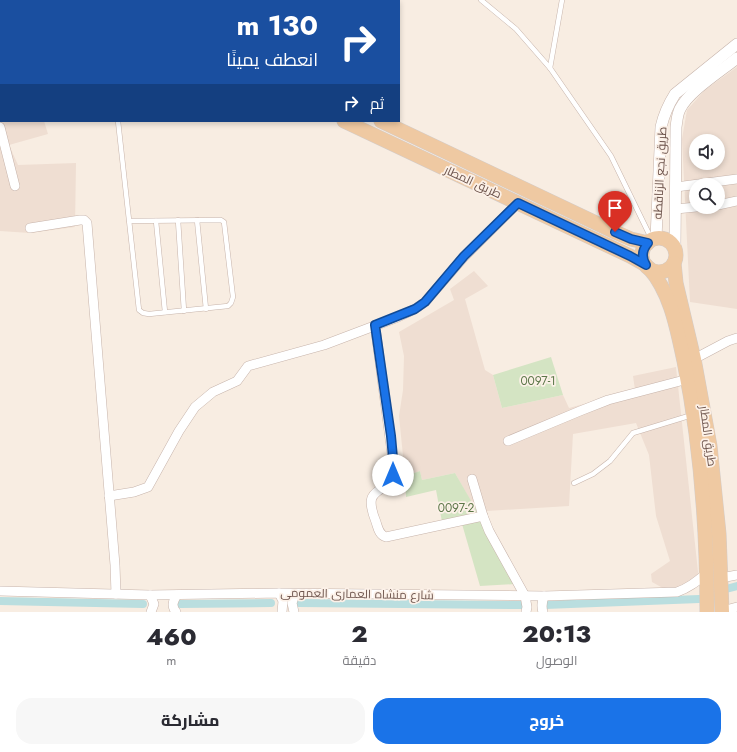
<!DOCTYPE html>
<html lang="ar">
<head>
<meta charset="utf-8">
<style>
	body { margin:0; font-family:Jost,Cairo,sans-serif; background:#f7f7f7; color:#2b2b33; direction:rtl; height:100vh; display:flex; flex-direction:column; font-size:15px; white-space:nowrap }
	* { box-sizing:border-box; margin:0 }
	p { font-size:13px; color:#7c7c81 }
	.icon { flex:none; width:22px; height:22px; fill:none; stroke:currentColor; stroke-width:2; stroke-linecap:round; stroke-linejoin:round }
	.map { position:relative; height:612px; overflow:hidden; direction:ltr }
	.side { display:flex; flex-direction:column; background:#fff; flex:1 }
	.side>* { flex:none }
	.guide { position:absolute; left:0px; top:0px; width:400px; height:122px; box-shadow:0 2px 6px #0003; direction:rtl; background:#1a4fa0; color:#fff; overflow:hidden }
	.buttons { position:absolute; left:689px; top:134px; display:grid; gap:8px }
	.buttons a { display:grid; place-items:center; width:36px; height:36px; border-radius:50%; background:#fff; box-shadow:0 2px 6px #0003; font-size:20px }
	.pin { position:absolute; display:grid; place-items:center; width:34px; height:34px; color:#fff; margin:-41px -17px; border-radius:50% 50% 50% 0; rotate:-45deg; box-shadow:0 0 4px #0007 }
	.pin .icon { rotate:45deg }
	.me { position:absolute; width:44px; margin:-22px; rotate:0deg; stroke-linejoin:round; filter:drop-shadow(0 0 3px #0008) }
	.turn { display:flex; align-items:center; gap:14px; height:84px; padding:0 16px; font-size:18px }
	.turn .icon { width:52px; height:52px; stroke-width:2.5 }
	.turn b { display:block; font-size:28px; line-height:34px }
	.then { display:flex; align-items:center; height:38px; padding:0 16px; background:#0003; gap:8px; font-size:15px }
	.eta { display:flex; justify-content:space-evenly; align-items:center; height:68px; text-align:center }
	.eta b { font-size:24px; font-weight:800; line-height:28px }
	.button { display:flex; gap:8px; margin-top:auto; padding:8px 16px }
	.button a { flex:1; height:46px; border-radius:16px; background:#1a73e8; color:#fff; font-size:16px; font-weight:800; line-height:46px; text-align:center }
	.button a+a { background:#f7f7f7; color:#2b2b33 }
	.map>svg:first-child { display:block }
	.residential { fill:#efded2; fill-rule:evenodd }
	.green { fill:#d4e4c3 }
	.lines { fill:none; stroke-linecap:round; stroke-linejoin:round }
	.canal { stroke:#badedf; stroke-width:8 }
	.service-casing { stroke:#c7b4ab; stroke-width:5.5 }
	.minor-casing { stroke:#c7b4ab; stroke-width:10 }
	.tertiary-casing { stroke:#c7b4ab; stroke-width:12 }
	.primary-casing { stroke:#d3ccc9; stroke-width:15 }
	.service { stroke:#fff; stroke-width:4.5 }
	.minor { stroke:#fff; stroke-width:9 }
	.tertiary { stroke:#fff; stroke-width:11 }
	.primary { stroke:#efc9a2; stroke-width:14 }
	.route-casing { stroke:#114b97; stroke-width:10 }
	.route { stroke:#1a73e8; stroke-width:7 }
	.labels { text-anchor:middle; dominant-baseline:central; stroke-width:3.5; stroke-linejoin:round; paint-order:stroke }
	.street-label { font-size:12px; fill:#6d544c; stroke:#fcf1e8 }
	.park-label { font-size:12px; fill:#5c7749; stroke:#fcf1e8 }
</style>
</head>
<body>
<div class="map">
<svg width="737" height="612" viewBox="0 0 737 612">
	<rect width="100%" height="100%" fill="#f8ede2"/>
	<g class="residential">
		<path d="M0,50H1V121H44L48,134L9,145L18,165L76,163L75,227L30,233L0,231Z"/>
		<path d="M737,67V309L690,302L682,139L687,110L705,90ZM696,141H718V163H696ZM696,185H718V207H696Z"/>
		<path d="M474,271L488,286L465,299L485,370L493,375L502,408L563,395L569,408L635,390L633,376L676,367L699,581L670,592L652,582L651,574L670,561L656,516L649,455L636,423L573,434L569,506L487,511L470,500L455,473L422,480L420,471L405,476L399,416L403,390L404,356L399,332L454,300L450,289Z"/>
	</g>
	<g class="green">
		<path d="M551,357L563,395L502,408L493,375Z"/>
		<path d="M420,471L422,480L455,473L485,525L516,584L480,586L462,524L443,527L436,490L406,497L405,476Z"/>
	</g>
	<g class="lines">
		<g class="canal">
			<path d="M726,589L737,586"/>
			<path d="M0,601L143,604"/>
			<path d="M298,603L521,605"/>
			<path d="M180,604L271,603"/>
			<path d="M545,605L699,599"/>
		</g>
		<defs>
			<g id="service">
				<path d="M481,0L516,29L550,68L611,156L652,240"/>
				<path d="M550,68L562,0"/>
				<path d="M118,121L139,310L143,313L149,314L228,306L231,303L233,297L224,222L221,220L129,221"/>
				<path d="M178,220L184,311"/>
				<path d="M197,220L206,309"/>
				<path d="M156,221L165,312"/>
				<path d="M574,483L593,474L610,461L633,433L692,415"/>
			</g>
			<g id="minor">
				<path d="M0,127L15,186"/>
				<path d="M676,187L737,179"/>
				<path d="M718,205L737,201"/>
				<path d="M676,209L696,207"/>
				<path d="M30,228L80,220H84L87,223L115,565L116,594"/>
				<path d="M375,325L394,469C388,499 360,482 376,522C378,528 379,535 386,537L483,516"/>
				<path d="M694,359L728,341L737,338"/>
				<path d="M508,441L580,411L608,400L688,379"/>
				<path d="M472,479L483,516L489,531L525,596L527,607L526,612"/>
				<path d="M109,496L134,492L148,487L179,431L195,407L213,392L237,381L248,366L324,345L398,317L415,309L425,302L464,257L518,203"/>
				<path d="M721,578L737,575"/>
				<path d="M0,591L150,595L279,593L544,596L677,592C689,588 697,581 707,573"/>
				<path d="M279,593L283,601L282,612"/>
				<path d="M150,595L154,604L151,612"/>
				<path d="M722,611L737,607"/>
				<path d="M176,612C171,606 173,601 177,595"/>
				<path d="M294,612L292,603L295,594"/>
				<path d="M543,612C541,606 542,602 544,596"/>
			</g>
			<g id="tertiary">
				<path d="M656,238L661,127C664,114 668,105 675,94L737,44"/>
				<path d="M675,249L676,127C677,121 677,115 680,109C689,91 721,71 737,58"/>
			</g>
			<g id="primary">
				<path d="M41,0L57,1"/>
				<path d="M125,0L128,1"/>
				<path d="M344,121L630,256L646,265"/>
				<path d="M381,121L615,232L631,239L648,243"/>
				<circle cx="659" cy="255" r="17"/>
				<path d="M674,263L676,283L694,359L710,446L719,534L722,612"/>
				<path d="M649,268C671,293 677,329 684,361C701,445 707,527 707,612"/>
			</g>
		</defs>
		<use href="#service" class="service-casing"/>
		<use href="#minor" class="minor-casing"/>
		<use href="#tertiary" class="tertiary-casing"/>
		<use href="#primary" class="primary-casing"/>
		<use href="#service" class="service"/>
		<use href="#minor" class="minor"/>
		<use href="#tertiary" class="tertiary"/>
		<use href="#primary" class="primary"/>
	</g>
	<g class="lines">
		<defs>
			<path id="route" d="M393,475L394,469L391,436L375,325L415,309L425,302L464,256L518,203L630,256L646,265C641,257 642,250 648,243L631,239L615,232"/>
		</defs>
		<use href="#route" class="route-casing"/>
		<use href="#route" class="route"/>
	</g>
	<g class="labels">
		<g class="street-label">
			<text transform="translate(660 173) rotate(-87)">طريق نجع الزناقطه</text>
			<text transform="translate(473 182) rotate(25)">طريق المطار</text>
			<text transform="translate(708 436) rotate(82)">طريق المطار</text>
			<text transform="translate(357 594) rotate(1)">شارع منشاه العمارى العمومى</text>
		</g>
		<g class="park-label">
			<text x="538" y="381">0097-1</text>
			<text x="456" y="508">0097-2</text>
		</g>
	</g>
</svg>
<div class="buttons">
<a><svg class="icon" aria-label="sound" viewBox="0 0 24 24"><path d="M4 9h4l5-4v14l-5-4H4zM17 9q2 3 0 6"/></svg></a>
<a><svg class="icon" aria-label="search" viewBox="0 0 24 24"><circle cx="10" cy="10" r="6"/><path d="M15 15l6 6"/></svg></a>
</div>
<div class="pin" style="left:615px;top:232px;background:#d93025"><svg class="icon" aria-label="arrive" viewBox="0 0 24 24"><path d="M6 21V4h12l-3 4 3 4H6"/></svg></div>
<svg class="me" style="left:393px;top:475px" viewBox="-20 -20 40 40"><circle r="19" fill="#fff"/><path d="M0-13L10 11 0 6-10 11z" fill="#1a73e8"/></svg>
<div class="guide">
<div class="turn"><svg class="icon" aria-label="right" viewBox="0 0 24 24"><path d="M7 20v-9h11M14 6l5 5-5 5"/></svg><div><b>130 m</b>انعطف يمينًا</div></div>
<div class="then">ثم<svg class="icon" aria-label="right" viewBox="0 0 24 24"><path d="M7 20v-9h11M14 6l5 5-5 5"/></svg></div>
</div>
</div>
<section class="side">
<div class="eta">
<div><b>20:13</b><p>الوصول</p></div>
<div><b>2</b><p>دقيقة</p></div>
<div><b>460</b><p>m</p></div>
</div>
<div class="button"><a>خروج</a><a>مشاركة</a></div>
</section>
</body>
</html>
